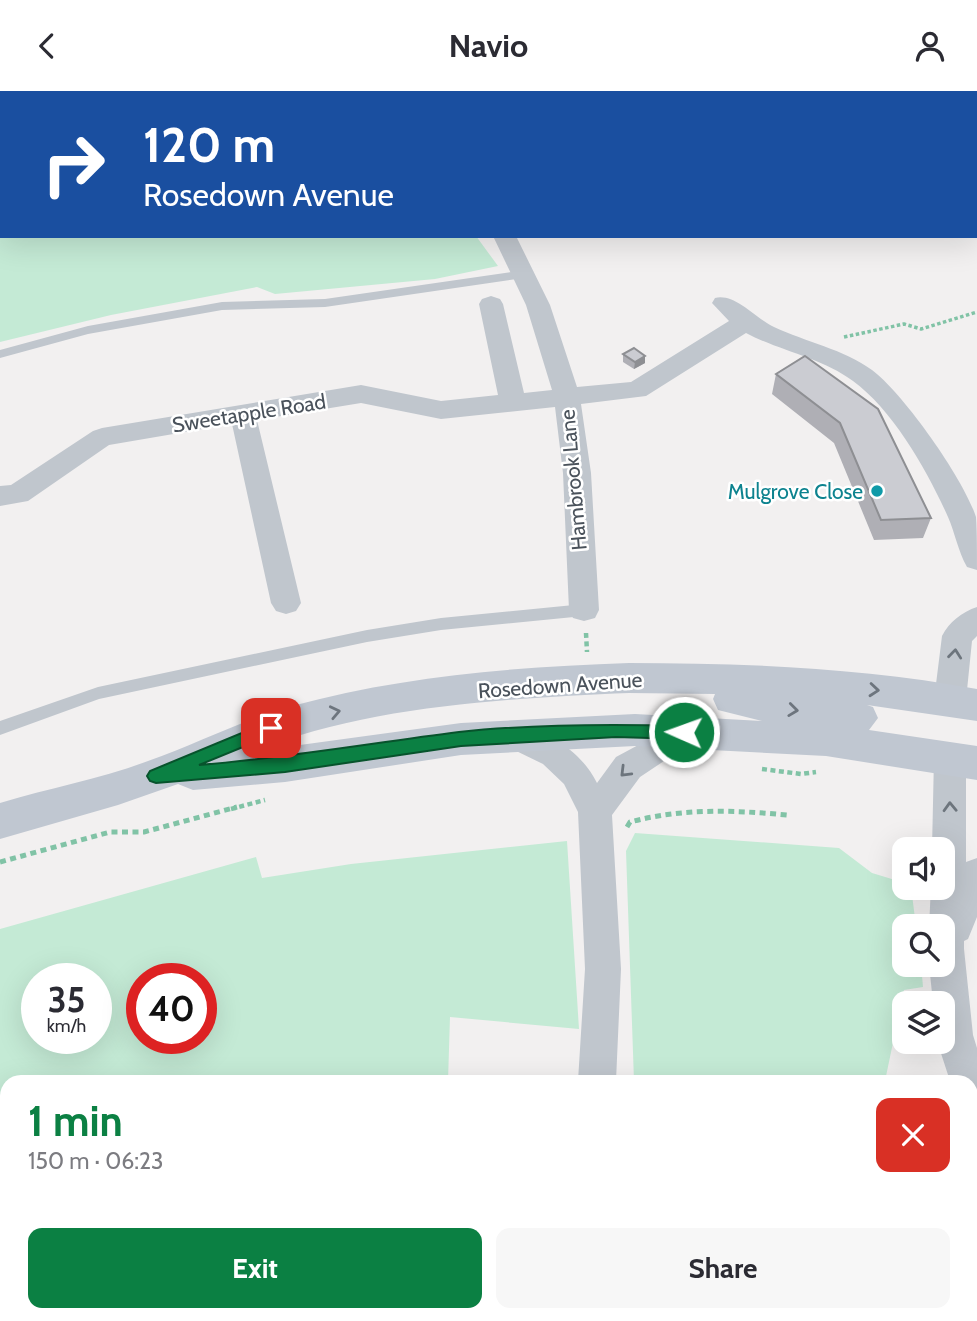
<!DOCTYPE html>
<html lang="en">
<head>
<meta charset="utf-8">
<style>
	body { margin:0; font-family:Cabin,sans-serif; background:#f7f7f7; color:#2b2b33; height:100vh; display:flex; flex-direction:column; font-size:26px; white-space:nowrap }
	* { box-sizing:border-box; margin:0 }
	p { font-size:23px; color:#7c7c81 }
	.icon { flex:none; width:38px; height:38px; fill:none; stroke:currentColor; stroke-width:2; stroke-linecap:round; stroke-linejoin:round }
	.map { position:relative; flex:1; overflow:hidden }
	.drawer { position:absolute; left:0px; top:984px; width:978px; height:247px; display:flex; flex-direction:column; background:#fff; border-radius:21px 21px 0 0; box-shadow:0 7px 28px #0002 }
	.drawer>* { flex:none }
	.banner { position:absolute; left:0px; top:0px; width:978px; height:147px; box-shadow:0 7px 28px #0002; background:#1a4fa0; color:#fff; overflow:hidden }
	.controls { position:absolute; left:892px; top:746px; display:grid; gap:14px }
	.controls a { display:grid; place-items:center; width:63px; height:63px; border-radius:14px; background:#fff; box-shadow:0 7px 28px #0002; font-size:35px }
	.speed { position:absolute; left:21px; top:872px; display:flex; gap:14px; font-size:35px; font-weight:700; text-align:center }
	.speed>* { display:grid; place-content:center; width:91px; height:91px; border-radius:50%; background:#fff; box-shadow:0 7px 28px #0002; line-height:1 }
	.speed small { font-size:18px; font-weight:400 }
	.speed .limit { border:10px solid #d22; background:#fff; color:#111 }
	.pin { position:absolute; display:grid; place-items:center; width:60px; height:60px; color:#fff; margin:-30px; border-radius:14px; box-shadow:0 4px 10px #0006 }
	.me { position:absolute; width:77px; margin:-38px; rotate:272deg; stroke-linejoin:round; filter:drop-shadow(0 0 5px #0008) }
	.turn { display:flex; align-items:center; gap:24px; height:147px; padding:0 28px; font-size:32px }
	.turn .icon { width:91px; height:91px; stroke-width:2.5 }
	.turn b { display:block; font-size:49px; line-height:60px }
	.round { display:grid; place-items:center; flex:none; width:74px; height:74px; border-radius:14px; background:#f7f7f7 }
	.overview { display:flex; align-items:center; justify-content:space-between; height:119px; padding:0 28px }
	h1 { font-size:42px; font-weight:700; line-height:52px; color:#0b8043 }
	.primary-button { display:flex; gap:14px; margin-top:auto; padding:14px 28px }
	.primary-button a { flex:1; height:80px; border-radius:14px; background:#0b8043; color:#fff; font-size:28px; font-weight:700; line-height:80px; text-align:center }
	.primary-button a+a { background:#f7f7f7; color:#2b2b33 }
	header { display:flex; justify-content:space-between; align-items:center; height:91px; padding:0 28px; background:#fff; font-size:32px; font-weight:700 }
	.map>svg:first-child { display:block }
	.green { fill:#c4ead5; fill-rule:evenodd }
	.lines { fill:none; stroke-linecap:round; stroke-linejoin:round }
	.path-far2 { stroke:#81c3a6; stroke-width:3.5; stroke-dasharray:3.5 2.5; stroke-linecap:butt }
	.path-far1 { stroke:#81c3a6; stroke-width:4.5; stroke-dasharray:5 3.5; stroke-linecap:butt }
	.path { stroke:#81c3a6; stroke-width:5; stroke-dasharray:6 4.5; stroke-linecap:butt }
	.lane { fill:#c0c6cd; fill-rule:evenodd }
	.street { fill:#c0c6cd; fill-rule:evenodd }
	.secondary { fill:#c0c7d1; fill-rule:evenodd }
	.wall { fill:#afafb5 }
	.shaded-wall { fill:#8e8f93 }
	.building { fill:#cbccd2; stroke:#8e8f93; stroke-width:2 }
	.oneway { stroke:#6d757d }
	.oneway2 { stroke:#6d757e }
	.route { fill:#0b8043; stroke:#07532c; stroke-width:2 }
	.culture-dot { fill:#0f9aa8; stroke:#fff; stroke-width:2.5 }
	.labels { text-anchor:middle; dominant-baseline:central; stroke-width:5; stroke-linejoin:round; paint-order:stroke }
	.street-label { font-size:21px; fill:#4a525b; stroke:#fff }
	.culture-label { font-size:21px; fill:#0d838f; stroke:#fff; text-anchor:end }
</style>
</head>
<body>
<header><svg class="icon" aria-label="back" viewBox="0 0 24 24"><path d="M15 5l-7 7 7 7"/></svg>Navio<svg class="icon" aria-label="person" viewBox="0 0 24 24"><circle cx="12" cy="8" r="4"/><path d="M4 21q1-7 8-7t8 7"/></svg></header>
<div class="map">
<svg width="977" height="1230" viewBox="0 0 977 1230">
	<rect width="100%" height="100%" fill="#f2f0f0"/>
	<g class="green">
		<path d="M0,0L338,2H2V145H476L498,175L435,188L275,203L257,196L111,224L0,251Z"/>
		<path d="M635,742L839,757L872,782L905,792V796H911L916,835H905V873H921L923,896L904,899L885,990H634L626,760Z"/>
		<path d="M567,750L579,938L450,926L448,990H7V1159H0V838L256,766L262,787L351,773ZM96,887V947H37V887ZM201,887V947H142V887Z"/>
		<rect x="624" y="1223" width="189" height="7"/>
	</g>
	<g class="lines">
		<g class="path-far2">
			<path d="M282,0L285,2"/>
			<path d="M844,246L904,233L921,238L977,221"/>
		</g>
		<g class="path-far1">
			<path d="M586,542L587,561"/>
			<path d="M762,678L801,683L816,681"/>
			<path d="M231,718L265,709"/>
		</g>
		<g class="path">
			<path d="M627,736L630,731C683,717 733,719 787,724"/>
			<path d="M0,771L110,741H144L237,716"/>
		</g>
		<g class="lane">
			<path d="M526,179L532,183L530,186L325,216L222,219L88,243L0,267V259L88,235L222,211L325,208Z"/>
			<path d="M584,513L591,519L584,525L441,539L367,551L99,608L0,644V630L98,596L367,539L441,527Z"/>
		</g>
		<g class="street">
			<path d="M377,0H397L398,2H378Z"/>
			<path d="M493,145H516L550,214L577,296L631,291L729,230L712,212L715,207C735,202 755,227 774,236C806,251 843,258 872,279C903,302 964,388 976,426C977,440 977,463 977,479L967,476C958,460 955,442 948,426C928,381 893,319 853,290C822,267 780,260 746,242L646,305L581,313L591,382L599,519L595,527L584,530L573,527L569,519L563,382L555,316L441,328L361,312L257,329L301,512L296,520L286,523L276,520L271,512L232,333L109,354L28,410L0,415V395L11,394L93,340L102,337L361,294L441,310L498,304L479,213L482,208L491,205L500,208L503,213L524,302L552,299L526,214Z"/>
			<path d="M977,516V545L972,550L966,609L961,618L950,622L939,618L934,609L942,545C949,531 962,521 977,516Z"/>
			<path d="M706,630L717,634L722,643L717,652L664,670L640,686L612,724L621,878L616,990H578L585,878L578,721L564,693L543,673L502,653L497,644L502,635L513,631C549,643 580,658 597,692L616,666L642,652Z"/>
			<path d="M950,653L961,656L966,666V771L977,767V826L968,848L964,850V858L973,944L977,957V1006L971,1008V990H950L937,950H943V912H933L929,873H943V835H929L931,796H943V758H932L934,666L939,656Z"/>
			<rect x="0" y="1161" width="7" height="42"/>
			<path d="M483,1223H592L595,1230H486Z"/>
		</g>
		<path class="secondary" d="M629,572C745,572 863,577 977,598V630L867,614L873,616L878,627L869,639L977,655V689L826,665L635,655L461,664L285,691L193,699L178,693L118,714L0,748V712C49,697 100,688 148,670C197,653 242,629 292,615C402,585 515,576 629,572ZM629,602L715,603L713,608L718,619L762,630L635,623L461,632L256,660C364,615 511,607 629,602Z"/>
	</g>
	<g class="wall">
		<path d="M623,263L645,272L634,278L623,271Z"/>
		<path d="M805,265L931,427L923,447L874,449L834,352L772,303L776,283Z"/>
	</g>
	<path class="shaded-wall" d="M645,265V272L634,278L635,271Z"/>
	<g class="building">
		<path d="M634,257L645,265L635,271L623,263Z"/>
		<path d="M805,265L878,318L931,427L881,429L840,332L776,283Z"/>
	</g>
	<defs><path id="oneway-chevron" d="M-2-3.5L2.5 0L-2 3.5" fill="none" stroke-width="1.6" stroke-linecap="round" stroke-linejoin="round" transform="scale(1.75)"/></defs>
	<g class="oneway">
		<use href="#oneway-chevron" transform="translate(955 563) rotate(-84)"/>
		<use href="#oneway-chevron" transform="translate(625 681) rotate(135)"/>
		<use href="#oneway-chevron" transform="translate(950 716) rotate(-92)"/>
	</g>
	<g class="oneway2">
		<use href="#oneway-chevron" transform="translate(874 599) rotate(5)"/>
		<use href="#oneway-chevron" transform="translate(793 619) rotate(7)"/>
		<use href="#oneway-chevron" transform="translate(335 621) rotate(-12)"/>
	</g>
	<path class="route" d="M271,630L277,632L279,637L277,642L199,674C286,667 372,652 459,641C533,633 609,633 684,635L689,637L692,641L689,646L684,648L616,646L461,655L285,681L156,692L150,690L147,685L150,680Z"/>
	<circle class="culture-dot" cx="877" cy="400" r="7"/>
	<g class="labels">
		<g class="street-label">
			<text transform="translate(249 322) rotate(-9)">Sweetapple Road</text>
			<text transform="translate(573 389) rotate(-95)">Hambrook Lane</text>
			<text transform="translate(560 594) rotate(-4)">Rosedown Avenue</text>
		</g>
		<g class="culture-label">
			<text x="863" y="400">Mulgrove Close</text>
		</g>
	</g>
</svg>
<div class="controls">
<a><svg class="icon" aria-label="sound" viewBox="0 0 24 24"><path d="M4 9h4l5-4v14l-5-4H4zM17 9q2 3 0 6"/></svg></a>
<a><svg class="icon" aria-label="search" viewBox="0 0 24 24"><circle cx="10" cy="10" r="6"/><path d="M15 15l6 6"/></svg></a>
<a><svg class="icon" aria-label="layers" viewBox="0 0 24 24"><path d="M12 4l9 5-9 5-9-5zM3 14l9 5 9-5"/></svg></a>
</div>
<div class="speed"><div>35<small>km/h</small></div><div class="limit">40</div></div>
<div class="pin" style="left:271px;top:637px;background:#d93025"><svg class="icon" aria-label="arrive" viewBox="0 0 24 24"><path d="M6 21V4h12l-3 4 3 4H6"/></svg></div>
<svg class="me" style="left:684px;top:641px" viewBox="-20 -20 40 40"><circle r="17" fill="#0b8043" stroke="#fff" stroke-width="3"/><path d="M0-11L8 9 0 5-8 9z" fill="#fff"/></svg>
<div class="banner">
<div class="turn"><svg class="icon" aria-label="right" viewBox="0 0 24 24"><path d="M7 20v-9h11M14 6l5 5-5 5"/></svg><div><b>120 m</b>Rosedown Avenue</div></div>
</div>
<section class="drawer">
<div class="overview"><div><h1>1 min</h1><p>150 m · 06:23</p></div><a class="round" style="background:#d93025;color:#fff"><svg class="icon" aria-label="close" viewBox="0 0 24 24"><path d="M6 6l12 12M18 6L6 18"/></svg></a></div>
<div class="primary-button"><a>Exit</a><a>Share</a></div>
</section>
</div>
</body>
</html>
